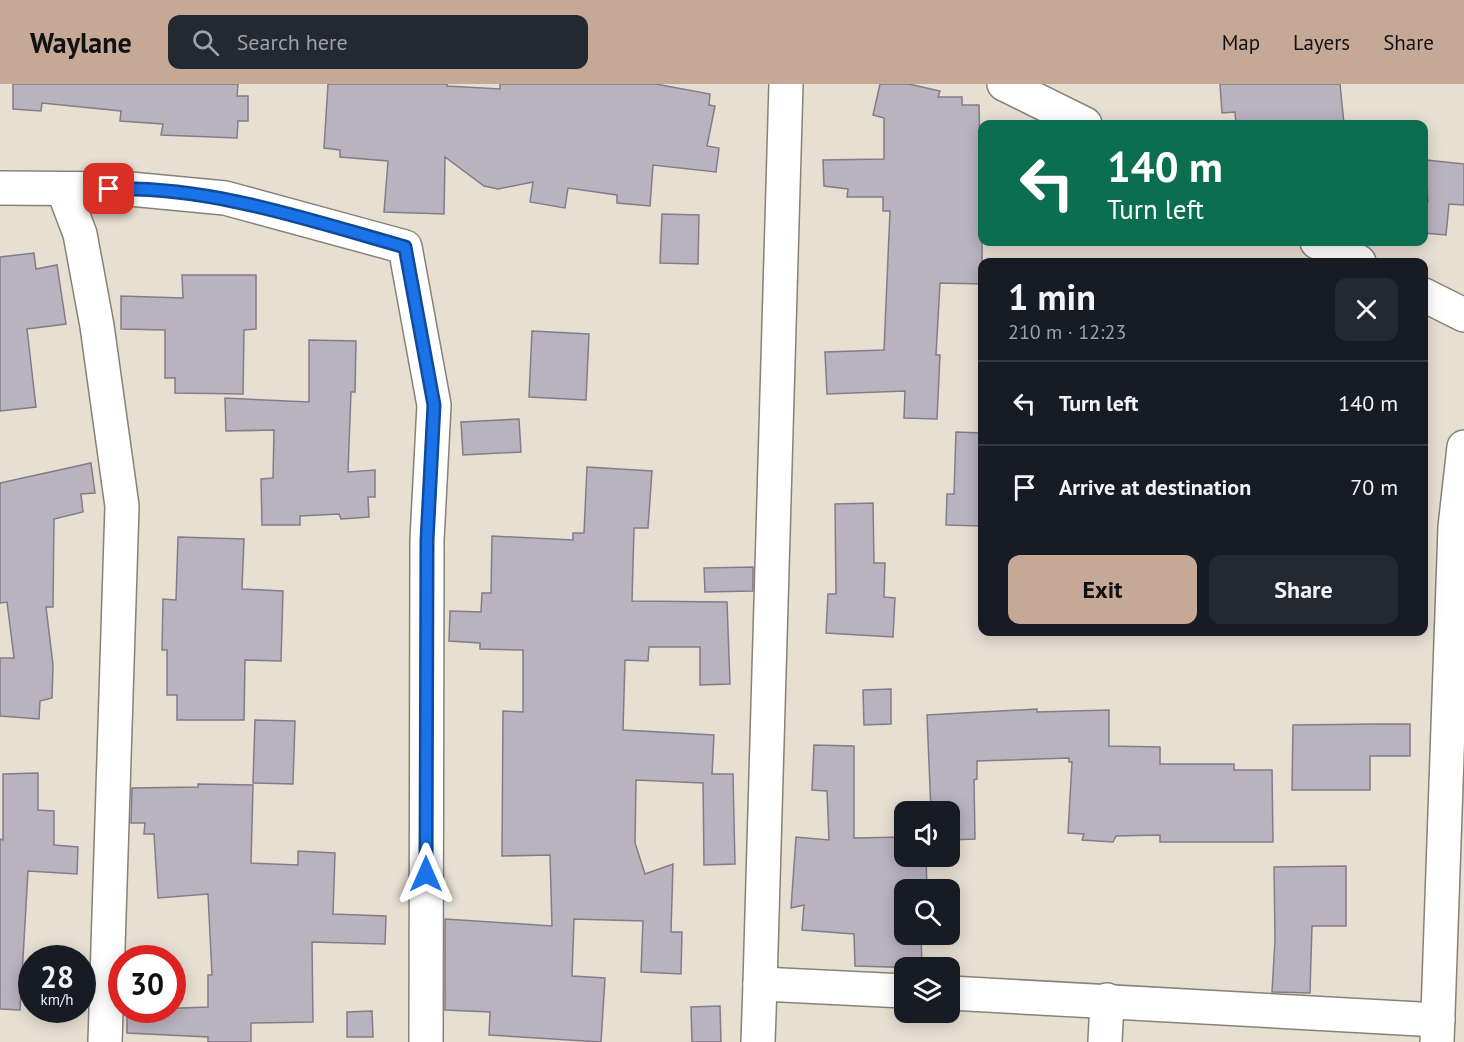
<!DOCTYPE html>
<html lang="en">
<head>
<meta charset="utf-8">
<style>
	body { margin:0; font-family:"PT Sans",sans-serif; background:#242831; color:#f1f3f6; height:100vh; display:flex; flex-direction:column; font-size:22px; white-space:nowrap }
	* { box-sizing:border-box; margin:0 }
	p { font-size:20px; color:#9ea1a6 }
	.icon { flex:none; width:33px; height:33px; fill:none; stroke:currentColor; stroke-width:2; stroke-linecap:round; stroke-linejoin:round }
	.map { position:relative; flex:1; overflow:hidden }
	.sheet { position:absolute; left:978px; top:174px; width:450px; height:378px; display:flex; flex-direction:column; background:#171b24; border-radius:12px; box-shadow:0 3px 15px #0003 }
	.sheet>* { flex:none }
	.guide { position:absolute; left:978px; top:36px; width:450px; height:126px; border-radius:12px; box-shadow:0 3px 15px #0003; background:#0b6e4f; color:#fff; overflow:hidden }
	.tools { position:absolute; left:894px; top:717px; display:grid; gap:12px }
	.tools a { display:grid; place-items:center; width:66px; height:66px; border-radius:12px; background:#171b24; box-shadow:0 3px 15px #0003; font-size:30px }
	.speed { position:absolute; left:18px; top:861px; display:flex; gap:12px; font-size:30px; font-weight:700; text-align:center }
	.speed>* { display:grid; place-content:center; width:78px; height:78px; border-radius:50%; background:#171b24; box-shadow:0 3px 15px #0003; line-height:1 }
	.speed small { font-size:15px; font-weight:400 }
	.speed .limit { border:9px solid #d22; background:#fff; color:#111 }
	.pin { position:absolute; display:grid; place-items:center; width:51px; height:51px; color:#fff; margin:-26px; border-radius:12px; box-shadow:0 3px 9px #0006 }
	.me { position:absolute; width:66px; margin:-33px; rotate:0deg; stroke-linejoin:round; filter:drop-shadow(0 0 4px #0008) }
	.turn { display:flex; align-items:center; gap:21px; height:126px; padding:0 30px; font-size:27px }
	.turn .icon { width:78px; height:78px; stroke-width:2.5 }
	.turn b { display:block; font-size:42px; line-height:51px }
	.round { display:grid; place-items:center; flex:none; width:63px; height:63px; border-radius:12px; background:#242831 }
	.headline { display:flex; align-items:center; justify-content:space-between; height:102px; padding:0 30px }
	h1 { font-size:36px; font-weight:700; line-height:45px }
	.primary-button { display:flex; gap:12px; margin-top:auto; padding:12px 30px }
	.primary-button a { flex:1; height:69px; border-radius:12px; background:#c6a897; color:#111; font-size:24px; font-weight:700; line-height:69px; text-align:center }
	.primary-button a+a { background:#242831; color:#f1f3f6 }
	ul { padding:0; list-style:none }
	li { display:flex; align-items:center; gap:18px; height:84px; padding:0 30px; border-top:2px solid #363941 }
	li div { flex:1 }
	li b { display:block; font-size:22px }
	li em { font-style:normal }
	header { display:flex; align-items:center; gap:36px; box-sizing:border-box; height:84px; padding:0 30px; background:#c6a897; color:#111 }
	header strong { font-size:28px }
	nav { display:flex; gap:33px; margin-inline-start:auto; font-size:21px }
	.search { width:420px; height:54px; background:#242831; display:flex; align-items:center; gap:15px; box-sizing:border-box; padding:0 21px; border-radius:12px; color:#9ea1a6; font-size:22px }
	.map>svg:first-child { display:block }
	.building { fill:#b9b2bf; stroke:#837c88; stroke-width:1.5 }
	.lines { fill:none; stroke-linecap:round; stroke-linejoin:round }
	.street-casing { stroke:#898176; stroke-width:36 }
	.street { stroke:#fff; stroke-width:33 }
	.route-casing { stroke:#114b97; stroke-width:15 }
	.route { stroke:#1a73e8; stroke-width:10 }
</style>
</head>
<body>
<header>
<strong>Waylane</strong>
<div class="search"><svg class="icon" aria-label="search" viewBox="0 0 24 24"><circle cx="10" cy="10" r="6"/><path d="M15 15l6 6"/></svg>Search here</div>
<nav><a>Map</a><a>Layers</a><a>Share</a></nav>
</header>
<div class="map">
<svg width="1464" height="958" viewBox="0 0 1464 958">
	<rect width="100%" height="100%" fill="#e8dfd3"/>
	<g class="building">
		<path d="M13,0H238L237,12H248V37H238L237,54L161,51L163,40L120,37L121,27L42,19L41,27L13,25Z"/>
		<path d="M328,0H447V2L500,5V0H656L710,10L709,21L715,22L707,62L719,64L716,88L653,81L650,122L617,119V111L568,104L565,124L530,118L533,98L498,105L484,102L445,73L444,130L384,128L388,77L340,73V66L324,64Z"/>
		<path d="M880,0H909L940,7L938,13H962V21H979L980,66H982V200L940,199L936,271H940L937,335L904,334L905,307L827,310L825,268L884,266L890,127H883V113H847L848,105L824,102L823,76L884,75V34L873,31Z"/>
		<path d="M1220,0H1340L1344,40H1236L1235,28L1222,29Z"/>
		<path d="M1426,76L1464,80V121L1449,120L1446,151L1424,149V117L1428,118Z"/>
		<path d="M662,130L699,131L698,180L660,179Z"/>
		<path d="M34,169L36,185L57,181L66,240L27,245L36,323L0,327V173Z"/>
		<path d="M182,191H256V245L244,246L243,310L175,309V294H165V246L121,245V212L183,214Z"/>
		<path d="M532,247L589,250L586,316L529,313Z"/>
		<path d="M309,256L356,257L355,308H351L348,388L375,386V413H368L369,433L341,435L339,430L300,432V441H262L261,395L273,394L274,346L226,347L225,314L309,318Z"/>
		<path d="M519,335L521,368L463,371L461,338Z"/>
		<path d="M956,348L982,349L981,442L946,441L947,410H954Z"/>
		<path d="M91,379L95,409L81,410L83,428L54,435L53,523H46L53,581L52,614L40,617L39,635L0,632V574H14L7,518L0,519V399Z"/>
		<path d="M587,383L652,387L648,444H634L632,517L727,518L730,600L700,601V563H649L648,577L625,576L623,646L714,651L712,690H733L735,780L704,781L703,699L636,696L635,759L645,790L673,780L671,848H682L681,890L641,888L643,837L574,835L572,892L605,894L601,958L489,951L490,928L445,926V835L552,842L550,771L502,772L503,627L523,628V566L480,565V559L449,557L450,527L481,528L482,509H491L492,452L573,456V449H584Z"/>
		<path d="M873,419L874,479H885L884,513L895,514L893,553L826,549L828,510H836L835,420Z"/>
		<path d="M178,453L244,455L242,505L283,507L281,577L245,576L244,636H177V611H167V566H162L163,515L176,516Z"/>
		<path d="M753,483V507L705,508L704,484Z"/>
		<path d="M891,605V640L864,641L863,606Z"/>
		<path d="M1037,625V628L1109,626V662L1160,663V680H1234V686H1272L1273,758H1160V751L1116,752L1113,758L1082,756L1084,750L1068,749L1072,678H1069V674L977,677V695L974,696L975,755L950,756V728H931L927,631Z"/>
		<path d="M255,636L295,637L293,700L253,699Z"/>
		<path d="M1376,640H1410V672H1370V706H1292L1293,641Z"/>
		<path d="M814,661L854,662V754L904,753V772H926L927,806H904V850H921L922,884L855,882L854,850L802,846L804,821L791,824L796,753L829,756L827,707L812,706Z"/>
		<path d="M38,689V726L54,727V761L78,763L77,790L28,787L20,926L0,925V755L3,756V690Z"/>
		<path d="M198,700L253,701L251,779L298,781V767L335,769L333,830L386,832L385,860L312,858L313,938L251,939V958H208V953L127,949V926L208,923V891H212L208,810L158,814L154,750H144L145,739H131L132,704L198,703Z"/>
		<path d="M1346,782V842H1312L1310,909L1272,908L1275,856L1274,783Z"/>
		<path d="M720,922L721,958H692L691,923Z"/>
		<path d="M372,927L373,953H347V928Z"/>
	</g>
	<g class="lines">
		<defs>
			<g id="street">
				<path d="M1004,0L1085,40"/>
				<path d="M0,104L130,105L225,114L405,163L434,321L427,456L426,958"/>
				<path d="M63,105L80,150L97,242L122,422L105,958"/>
				<path d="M1317,158L1359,178"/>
				<path d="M1424,211L1464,231"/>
				<path d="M760,900L786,0"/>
				<path d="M950,909L1438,936"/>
				<path d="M758,958L760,900L904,907"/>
				<path d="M1105,958L1107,916"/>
				<path d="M1437,958L1455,443L1464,363"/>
			</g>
		</defs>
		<use href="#street" class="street-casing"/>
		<use href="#street" class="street"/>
	</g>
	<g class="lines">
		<defs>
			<path id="route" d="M109,105C211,102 309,136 405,163L434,321L427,456L426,790"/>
		</defs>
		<use href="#route" class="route-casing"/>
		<use href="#route" class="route"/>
	</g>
</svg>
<div class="tools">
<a><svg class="icon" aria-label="sound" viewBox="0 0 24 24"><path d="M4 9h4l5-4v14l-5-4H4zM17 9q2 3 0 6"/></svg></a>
<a><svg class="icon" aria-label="search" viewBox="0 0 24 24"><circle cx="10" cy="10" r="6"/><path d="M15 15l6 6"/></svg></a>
<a><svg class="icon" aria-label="layers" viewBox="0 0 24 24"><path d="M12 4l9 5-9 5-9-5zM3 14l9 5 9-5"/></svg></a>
</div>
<div class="speed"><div>28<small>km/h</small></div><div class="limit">30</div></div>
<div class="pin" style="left:109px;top:105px;background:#d93025"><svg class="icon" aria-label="arrive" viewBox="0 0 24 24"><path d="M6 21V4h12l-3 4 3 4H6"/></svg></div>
<svg class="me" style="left:426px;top:790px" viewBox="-20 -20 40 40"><path d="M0-17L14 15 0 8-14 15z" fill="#1a73e8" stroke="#fff" stroke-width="4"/></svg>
<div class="guide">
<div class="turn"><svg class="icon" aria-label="left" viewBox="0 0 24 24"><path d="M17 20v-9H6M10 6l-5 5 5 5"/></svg><div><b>140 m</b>Turn left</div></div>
</div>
<section class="sheet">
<div class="headline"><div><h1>1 min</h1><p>210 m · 12:23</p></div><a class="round"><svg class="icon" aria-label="close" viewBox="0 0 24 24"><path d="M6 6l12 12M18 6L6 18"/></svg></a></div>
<ul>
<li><svg class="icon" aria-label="left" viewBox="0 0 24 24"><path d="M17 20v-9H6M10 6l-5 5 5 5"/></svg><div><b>Turn left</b></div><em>140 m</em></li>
<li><svg class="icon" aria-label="arrive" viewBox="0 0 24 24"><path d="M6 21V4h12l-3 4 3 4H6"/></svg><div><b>Arrive at destination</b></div><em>70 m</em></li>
</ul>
<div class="primary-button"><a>Exit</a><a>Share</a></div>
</section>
</div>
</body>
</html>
